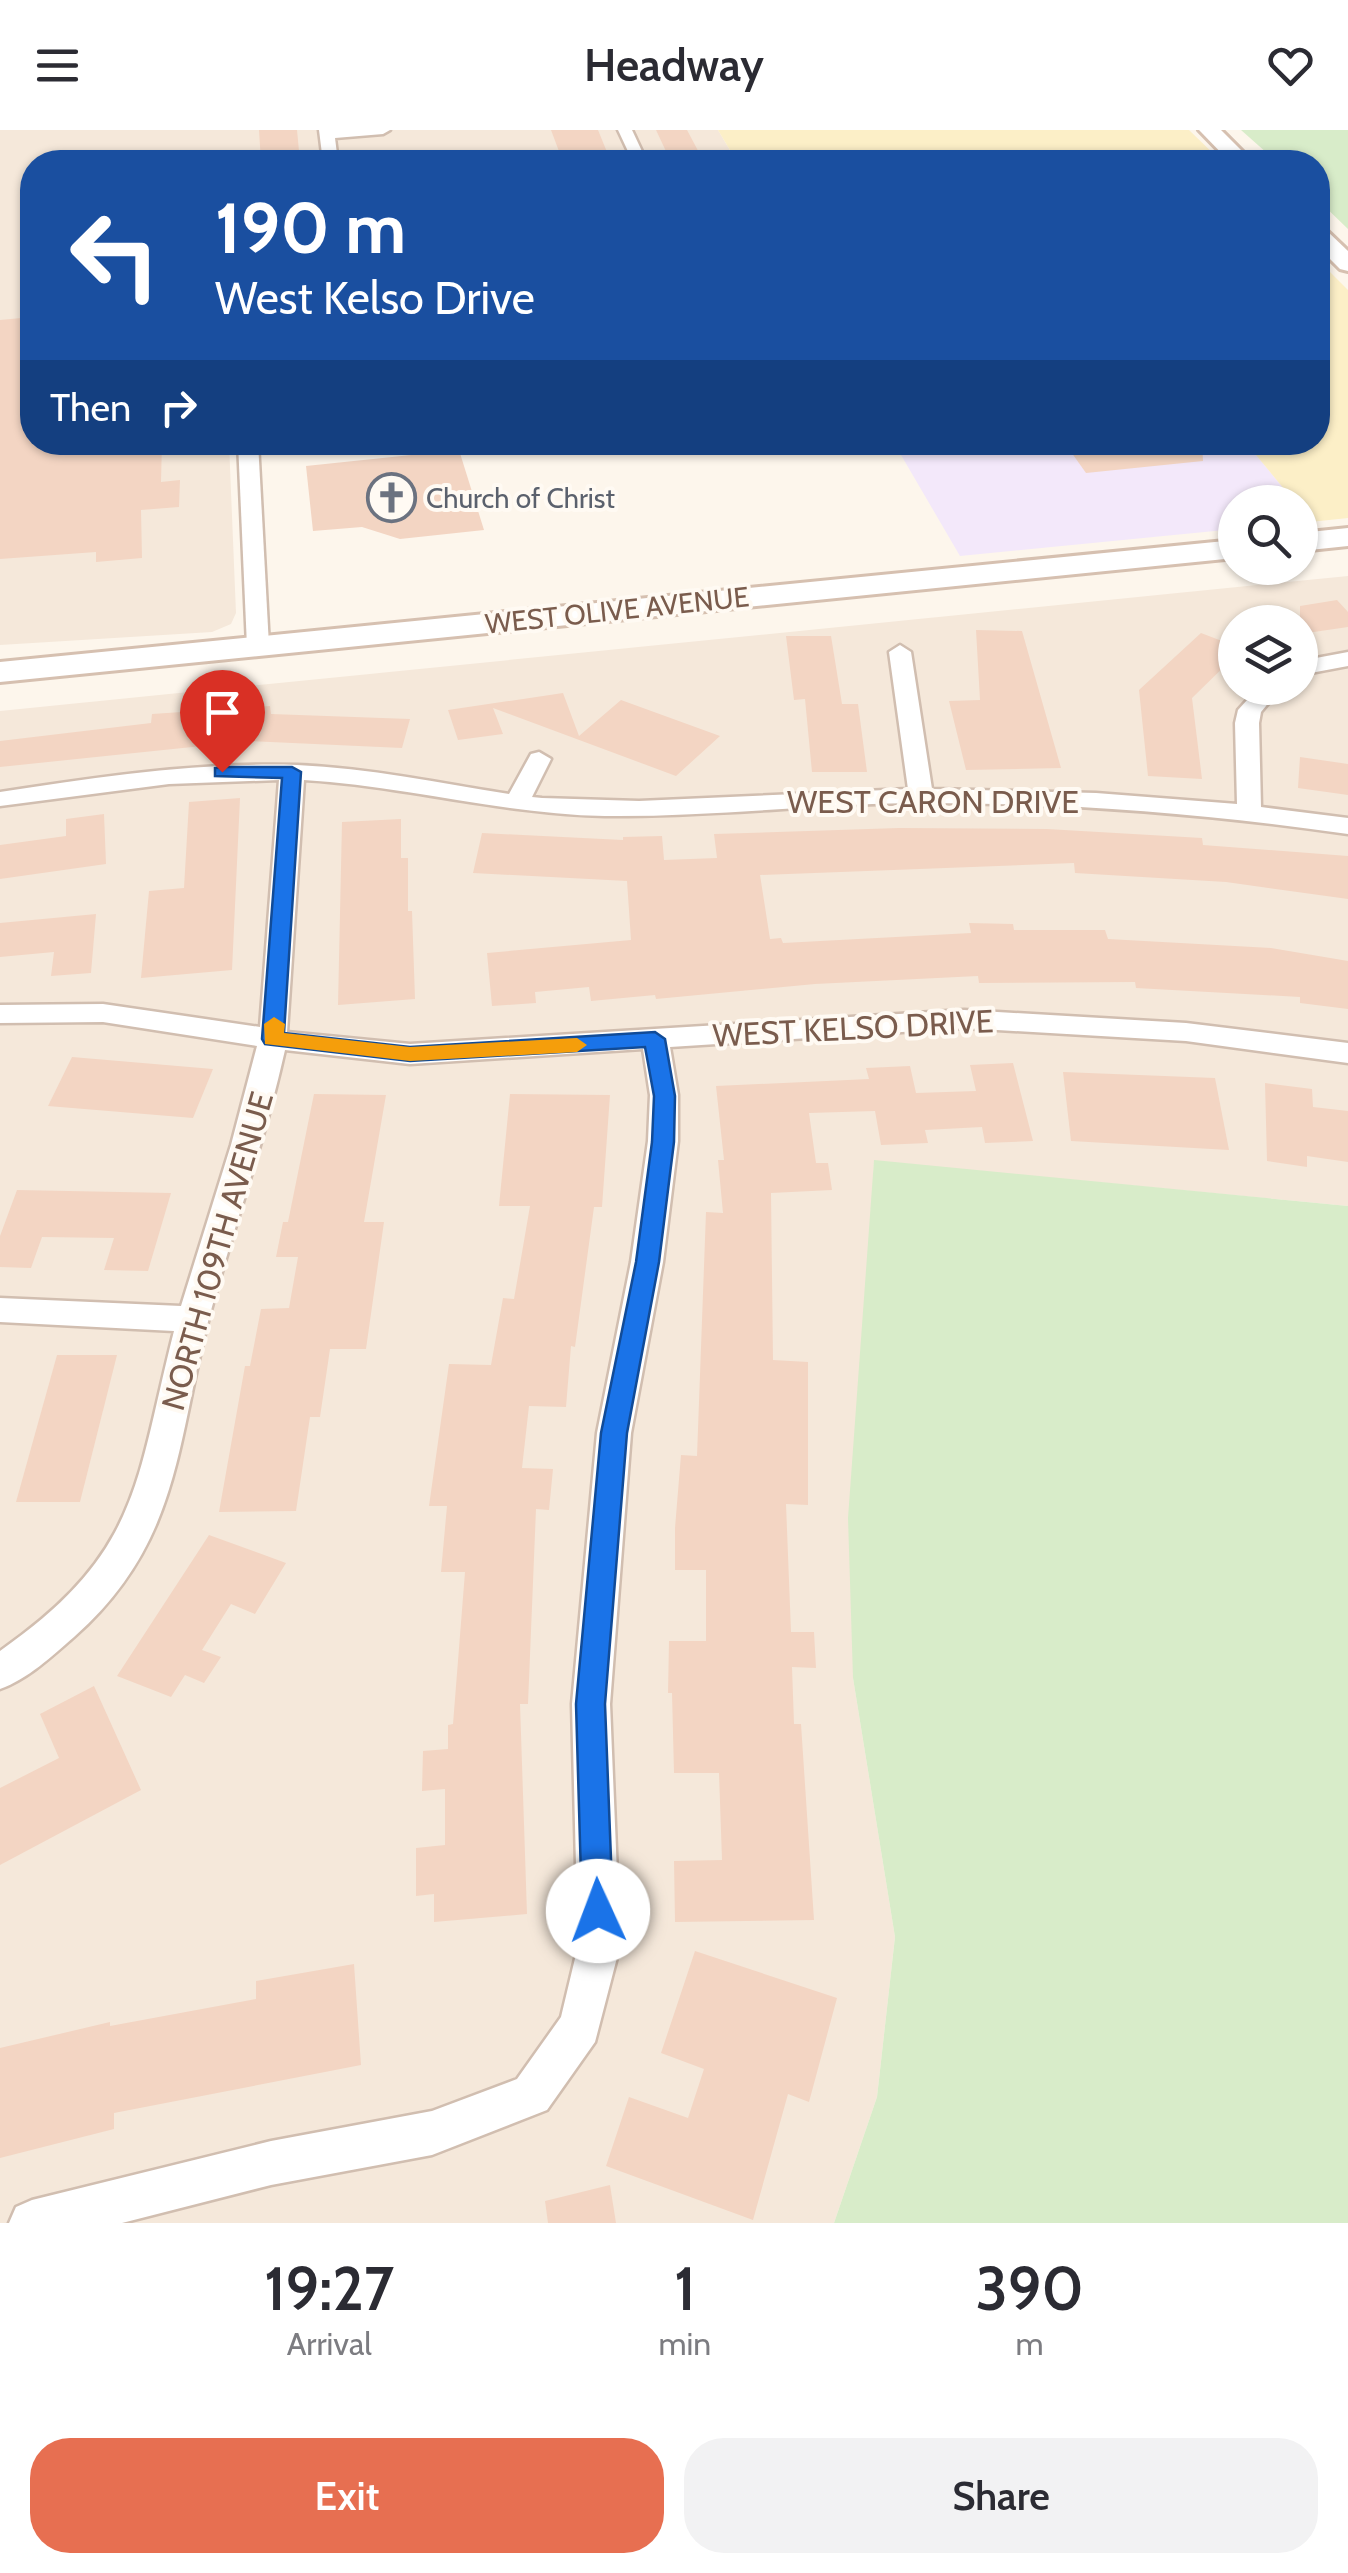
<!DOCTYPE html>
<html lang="en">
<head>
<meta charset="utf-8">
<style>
	body { margin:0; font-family:Cabin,sans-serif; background:#f2f2f3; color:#2b2b33; height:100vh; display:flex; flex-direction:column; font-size:38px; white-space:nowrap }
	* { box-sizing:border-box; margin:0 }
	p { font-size:32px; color:#7c7c81 }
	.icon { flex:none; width:55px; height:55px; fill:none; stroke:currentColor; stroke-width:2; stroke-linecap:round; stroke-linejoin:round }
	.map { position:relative; height:2093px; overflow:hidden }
	.sheet { display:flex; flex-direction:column; background:#fff; flex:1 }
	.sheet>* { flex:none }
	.hud { position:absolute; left:20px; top:20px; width:1310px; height:305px; border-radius:40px; box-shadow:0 2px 8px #0004; background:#1a4fa0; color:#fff; overflow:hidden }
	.controls { position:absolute; left:1218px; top:355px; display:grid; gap:20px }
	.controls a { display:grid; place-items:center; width:100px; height:100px; border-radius:50%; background:#fff; box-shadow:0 2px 8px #0004; font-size:50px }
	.pin { position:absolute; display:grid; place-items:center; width:85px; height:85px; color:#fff; margin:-102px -42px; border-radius:50% 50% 50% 0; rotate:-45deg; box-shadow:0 0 10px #0007 }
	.pin .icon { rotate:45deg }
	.me { position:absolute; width:110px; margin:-55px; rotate:358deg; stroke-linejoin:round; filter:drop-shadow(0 0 8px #0008) }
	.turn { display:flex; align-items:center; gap:35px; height:210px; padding:0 30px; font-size:45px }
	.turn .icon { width:130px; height:130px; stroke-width:2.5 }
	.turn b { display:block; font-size:70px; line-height:85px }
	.then { display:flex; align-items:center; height:95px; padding:0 30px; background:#0003; gap:20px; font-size:38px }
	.eta { display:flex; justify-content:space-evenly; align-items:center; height:170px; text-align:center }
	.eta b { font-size:60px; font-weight:600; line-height:70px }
	.cta { display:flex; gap:20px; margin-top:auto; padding:20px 30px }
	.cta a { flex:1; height:115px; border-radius:40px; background:#e76f51; color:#fff; font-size:40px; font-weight:600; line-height:115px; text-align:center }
	.cta a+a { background:#f2f2f3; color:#2b2b33 }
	header { display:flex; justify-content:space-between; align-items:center; height:130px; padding:0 30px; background:#fff; font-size:45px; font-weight:600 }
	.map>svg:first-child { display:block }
	.residential { fill:#f5e8da; fill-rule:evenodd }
	.education { fill:#f3e8fa }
	.green { fill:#d8ecc9 }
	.sand { fill:#fcefc7 }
	.building { fill:#f3d5c3 }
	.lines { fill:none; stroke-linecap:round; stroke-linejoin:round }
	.street-casing { stroke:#d1beb0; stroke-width:5 }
	.secondary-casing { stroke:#d6c0b0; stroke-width:6 }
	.street { fill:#fff; fill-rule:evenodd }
	.secondary { fill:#fff; fill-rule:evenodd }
	.route { fill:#1a73e8; stroke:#114b97; stroke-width:2.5 }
	.slow { fill:#f59e0b }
	.labels { text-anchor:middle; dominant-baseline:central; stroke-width:8; stroke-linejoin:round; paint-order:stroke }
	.far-worship-label { font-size:28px; fill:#5b616d; stroke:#fffaf3; text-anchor:start }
	.far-street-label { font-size:28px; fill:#7a5c4d; stroke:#fffaf3 }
	.street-label { font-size:32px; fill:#7a5c4d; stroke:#fffaf3 }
</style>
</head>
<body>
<header><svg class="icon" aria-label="menu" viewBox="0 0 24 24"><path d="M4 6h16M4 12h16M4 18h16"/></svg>Headway<svg class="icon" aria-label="heart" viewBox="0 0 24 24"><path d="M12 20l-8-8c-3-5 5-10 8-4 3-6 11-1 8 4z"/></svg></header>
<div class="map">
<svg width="1348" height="2093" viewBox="0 0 1348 2093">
	<rect width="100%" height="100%" fill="#fdf6ec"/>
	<g class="residential">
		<path d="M0,0H718L737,32H32V312L229,313L236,483L231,494L212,502L0,515Z"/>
		<path d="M1348,446V1076L874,1031L853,1548L895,1807L877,1967L834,2093H0V581ZM1235,492H1300V558H1235Z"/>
	</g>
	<path class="education" d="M894,313H1246L1295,372H1235V399L960,426Z"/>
	<g class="green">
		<path d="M1241,0H1348V99L1318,70V32H1277Z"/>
		<path d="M874,1030L1348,1076V2093H834L877,1967L895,1807L853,1548L848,1388Z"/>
	</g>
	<g class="sand">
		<path d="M718,0H1189L1222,32H737Z"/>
		<path d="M1318,130L1348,160V388L1310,392L1300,379V372H1295L1246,313L1318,312Z"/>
	</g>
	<g class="building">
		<path d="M259,0H297L300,32H261Z"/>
		<path d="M551,0H598L611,32H563Z"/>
		<path d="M656,0H687L704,32H671Z"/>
		<path d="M32,187V312H162L161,352L180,350L179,377L141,380L142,428L96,432V422L0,429V190Z"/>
		<path d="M1064,312H1202L1203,331L1086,343Z"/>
		<path d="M459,320L484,400L400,409L362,397L313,401L306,336Z"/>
		<path d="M1337,470L1348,482V497L1300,504V476Z"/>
		<path d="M976,500L1022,501L1061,638L966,640L949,571L980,570Z"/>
		<path d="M1201,503L1235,516V526L1192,568L1202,649L1148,646L1139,560Z"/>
		<path d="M786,506H831L842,574H858L867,642H812L805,569L794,570Z"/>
		<path d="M563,563L579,606L621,570L720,606L676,646L493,578L503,604L458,610L448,580Z"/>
		<path d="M270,576L271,584L410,589L402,618L250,611L0,637V611L151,593L152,584Z"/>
		<path d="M1300,627L1348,634V665L1298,658Z"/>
		<path d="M240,668L232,840L141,848L149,761L184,758L189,672Z"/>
		<path d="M104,684L106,734L0,749V715L66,706V689Z"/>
		<path d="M401,689V728H408V781H412L415,869L338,875L342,692Z"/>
		<path d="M899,698L1047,699L1202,708L1203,715L1348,726V769L1226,752L1075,743L1074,733L760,745L770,809L781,808L783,813L971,803L969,793L1013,794L1014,800H1105L1108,809L1271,818L1348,831V879L1300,873V867L1136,858L1135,852L979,853L978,846L815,854L656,869L655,865L591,871L589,857L535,862L536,873L492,876L487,823L631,810L627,751L473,743L482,703L623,710V707L662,706L664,730L717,728L714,704Z"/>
		<path d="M96,784L91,843L51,846L54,822L0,827V793Z"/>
		<path d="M72,927L213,939L193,988L48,976Z"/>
		<path d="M1013,933L1033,1011L985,1013L982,997L925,1000L928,1013L881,1015L875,981L809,983L816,1033H828L832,1060L771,1063L773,1230L808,1232V1375L786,1374L791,1502H814L816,1538L792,1537L794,1594H801L814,1790L675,1792L674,1731L722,1730L719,1643H674L672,1563H668L669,1511H706V1440H675V1398L681,1325L697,1326L706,1082L723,1083L718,1030H724L716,956L869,949L866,938L910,936L916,963L976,961L970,935Z"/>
		<path d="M1063,942L1215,948L1229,1020L1071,1011Z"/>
		<path d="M1265,953L1312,959L1313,977L1348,981V1032L1307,1026V1037L1267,1031Z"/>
		<path d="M314,964L386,965L364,1092H384L366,1219H330L320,1287H310L296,1381L219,1382L245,1236H250L261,1179L289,1178L298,1127H276L283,1092H288Z"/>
		<path d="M510,964L610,965L602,1077H594L575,1217L571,1216L566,1277L529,1276L522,1338L553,1339L549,1380L536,1379L528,1574H520L527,1784L434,1792V1764L416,1766V1718L445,1715V1659L422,1661L423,1621L448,1619V1595L453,1594L465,1442H441L447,1376H429L449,1234L491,1235L503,1168L514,1169L530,1076H499Z"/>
		<path d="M17,1060L171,1063L148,1141L104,1140L114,1108L42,1107L31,1138L0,1137V1106Z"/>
		<path d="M57,1225H117L80,1372H16Z"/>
		<path d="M209,1405L286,1433L255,1484L231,1474L202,1520L221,1527L204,1553L185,1545L171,1567L117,1546Z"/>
		<path d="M94,1556L141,1660L0,1735V1658L59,1628L40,1584Z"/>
		<path d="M695,1821L837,1868L809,1972L788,1964L753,2090L606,2036L629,1967L688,1988L704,1939L661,1923Z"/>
		<path d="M354,1834L361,1935L114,1983V1999L0,2028V1918L110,1892V1896L256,1869V1851Z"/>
		<path d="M610,2055L616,2093H548L545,2071Z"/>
	</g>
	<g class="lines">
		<defs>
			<g id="street">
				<path d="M319,0H390L383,4L335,8L338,32H323Z"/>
				<path d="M618,0H632L647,32H633Z"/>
				<path d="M238,312H258L269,516L258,523L247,516Z"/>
				<path d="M900,515L911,522L932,659L1096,663L1237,674L1235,593L1238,580L1258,558H1281L1261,582L1259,593L1261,677L1348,688V704C1202,683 1056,672 909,673C807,675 706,687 605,686C503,684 405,656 304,650L287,902L410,914L964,880L1186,893L1348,913V933L1186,911L964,898L670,917L678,965V1011L663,1132L631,1303L610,1574L620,1816L595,1912L547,1980L432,2025L271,2055L122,2093H9L16,2077L32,2070L271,2011L432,1981L517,1949L561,1887L578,1816L572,1574L597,1303L631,1132L648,1011L650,965L643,919L410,934L285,920C265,1010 234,1096 210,1184C176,1311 182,1411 74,1507C52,1526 28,1549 0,1559V1521C141,1422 135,1354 174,1201L0,1192V1168L181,1176L231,1015L257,916L103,892L0,893V875L103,874L260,897L279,650L169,654L0,676V662C98,647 198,632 297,635C369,638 439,653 509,664L531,624L539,622L551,629L532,667L542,668L639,671L908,659L889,522Z"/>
				<path d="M1348,522V536L1300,545V531Z"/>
			</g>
			<g id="secondary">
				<path d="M1199,0H1221L1253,32H1230Z"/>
				<path d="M1318,98L1326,100L1348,121V141L1340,139L1318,117Z"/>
				<path d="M1348,398V416L1300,421V403Z"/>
				<path d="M1235,410V428L0,552V532Z"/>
			</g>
		</defs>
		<use href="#street" class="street-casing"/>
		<use href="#secondary" class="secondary-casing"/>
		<use href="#street" class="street"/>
		<use href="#secondary" class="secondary"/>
	</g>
	<path class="route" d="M222,637H292L301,642L284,903L410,917L655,902L665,909L675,966L674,1012L659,1132L627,1303L605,1574L613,1781L609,1792L598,1796L587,1792L582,1781L576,1574L601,1303L636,1132L652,1012L654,966L645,917L410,931L265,914L262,909L282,648L215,646V638Z"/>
	<path class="slow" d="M274,887L285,894L284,903L410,917L577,908L587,915L577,922L410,931L265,914L264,894Z"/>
	<defs>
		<symbol id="church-ring" viewBox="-11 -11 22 22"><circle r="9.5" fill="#fffaf3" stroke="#6b7280" stroke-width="1.5"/><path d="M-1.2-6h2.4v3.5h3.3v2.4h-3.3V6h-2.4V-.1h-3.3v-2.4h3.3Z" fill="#6b7280"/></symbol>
	</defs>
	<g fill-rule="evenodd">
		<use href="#church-ring" x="364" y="340" width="55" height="55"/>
	</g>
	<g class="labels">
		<g class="far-worship-label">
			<text x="426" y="368">Church of Christ</text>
		</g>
		<g class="far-street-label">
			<text transform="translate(617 480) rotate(-6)">WEST OLIVE AVENUE</text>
		</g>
		<g class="street-label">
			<text x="933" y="671">WEST CARON DRIVE</text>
			<text transform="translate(853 898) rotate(-3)">WEST KELSO DRIVE</text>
			<text transform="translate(217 1121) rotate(-74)">NORTH 109TH AVENUE</text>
		</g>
	</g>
</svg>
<div class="controls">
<a><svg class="icon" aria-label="search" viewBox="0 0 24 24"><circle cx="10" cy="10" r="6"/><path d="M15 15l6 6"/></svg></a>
<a><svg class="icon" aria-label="layers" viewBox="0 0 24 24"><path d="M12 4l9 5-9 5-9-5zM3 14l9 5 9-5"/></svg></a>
</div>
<div class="pin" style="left:222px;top:642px;background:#d93025"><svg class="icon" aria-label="arrive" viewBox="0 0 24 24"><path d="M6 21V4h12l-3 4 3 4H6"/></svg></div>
<svg class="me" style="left:598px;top:1781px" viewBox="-20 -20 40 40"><circle r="19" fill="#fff"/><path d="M0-13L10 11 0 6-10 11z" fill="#1a73e8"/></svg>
<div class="hud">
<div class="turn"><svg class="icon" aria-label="left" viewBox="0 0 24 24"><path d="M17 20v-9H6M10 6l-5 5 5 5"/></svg><div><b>190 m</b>West Kelso Drive</div></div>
<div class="then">Then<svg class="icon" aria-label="right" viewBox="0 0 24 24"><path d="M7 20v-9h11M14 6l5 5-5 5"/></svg></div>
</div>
</div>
<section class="sheet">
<div class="eta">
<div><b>19:27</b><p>Arrival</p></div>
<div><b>1</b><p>min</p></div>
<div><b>390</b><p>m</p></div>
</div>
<div class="cta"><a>Exit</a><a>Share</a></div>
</section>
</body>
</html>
